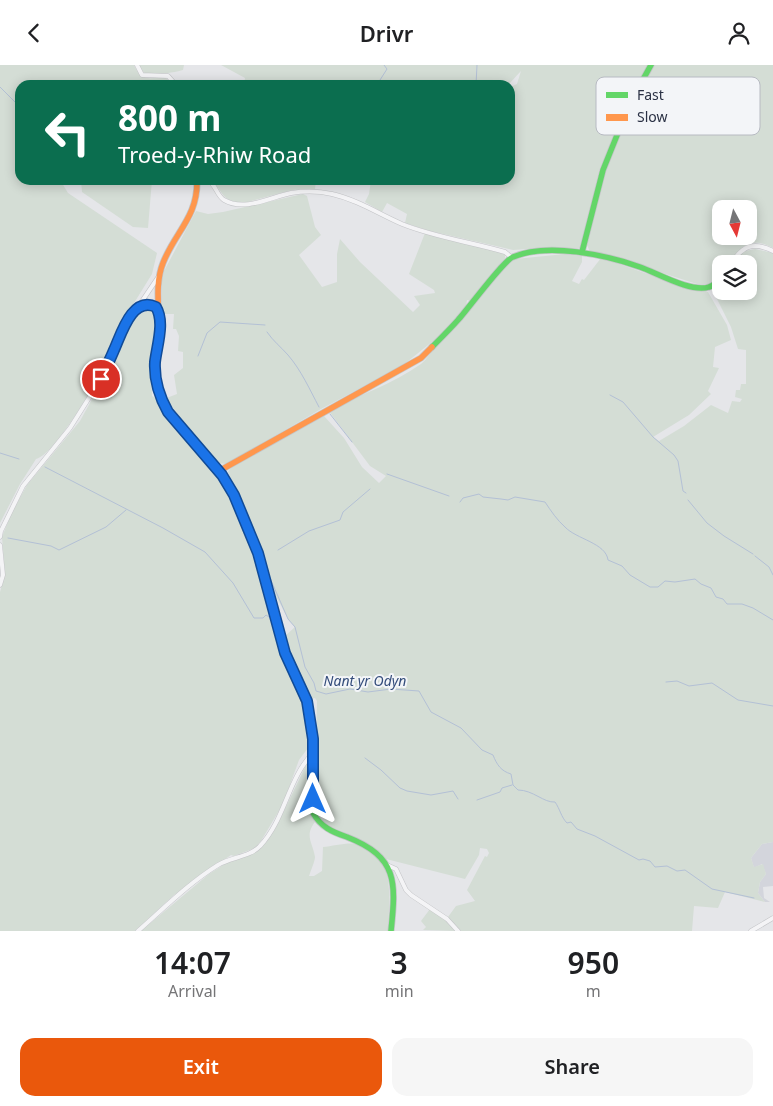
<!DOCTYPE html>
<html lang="en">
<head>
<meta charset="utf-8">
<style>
	body { margin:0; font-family:"Noto Sans",sans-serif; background:#f6f6f6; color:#202124; height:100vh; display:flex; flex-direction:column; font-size:19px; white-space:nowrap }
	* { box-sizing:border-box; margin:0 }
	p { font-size:16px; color:#757577 }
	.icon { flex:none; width:28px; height:28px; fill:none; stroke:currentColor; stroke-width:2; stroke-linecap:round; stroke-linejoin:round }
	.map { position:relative; height:866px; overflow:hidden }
	.side { display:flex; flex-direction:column; background:#fff; flex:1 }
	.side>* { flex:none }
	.hud { position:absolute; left:15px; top:15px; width:500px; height:105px; border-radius:15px; box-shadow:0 2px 12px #0003; background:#0b6e4f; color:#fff; overflow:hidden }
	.needle { width:32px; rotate:173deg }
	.buttons { position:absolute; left:712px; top:135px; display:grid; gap:10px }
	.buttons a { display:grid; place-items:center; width:45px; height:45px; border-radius:10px; background:#fff; box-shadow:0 2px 12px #0003; font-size:25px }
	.pin { position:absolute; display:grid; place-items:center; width:42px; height:42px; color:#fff; margin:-21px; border:2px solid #fff; border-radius:50%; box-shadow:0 1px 5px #0007 }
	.me { position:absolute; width:55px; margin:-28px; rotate:0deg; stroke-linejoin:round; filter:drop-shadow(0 0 4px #0008) }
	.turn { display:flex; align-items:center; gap:18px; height:105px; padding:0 20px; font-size:22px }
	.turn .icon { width:65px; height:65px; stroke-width:2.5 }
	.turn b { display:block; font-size:35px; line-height:42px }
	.eta { display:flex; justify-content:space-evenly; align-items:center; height:85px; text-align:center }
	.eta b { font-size:30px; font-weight:600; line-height:35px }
	.cta { display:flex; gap:10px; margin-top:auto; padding:10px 20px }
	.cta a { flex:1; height:58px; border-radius:15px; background:#ea580c; color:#fff; font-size:20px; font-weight:600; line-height:58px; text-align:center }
	.cta a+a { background:#f6f6f6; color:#202124 }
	header { display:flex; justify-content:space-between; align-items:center; height:65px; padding:0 20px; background:#fff; font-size:22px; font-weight:600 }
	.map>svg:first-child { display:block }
	.built { fill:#d3d5dc }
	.green { fill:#d4ddd5; fill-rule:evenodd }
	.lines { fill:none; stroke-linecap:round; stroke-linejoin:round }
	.stream { stroke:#b3c0d5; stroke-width:1 }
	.street-casing { stroke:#c3c4c7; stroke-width:5 }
	.fast-casing { stroke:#c3c4c7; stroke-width:7 }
	.slow-casing { stroke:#c3c4c7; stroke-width:7 }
	.street { stroke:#f4f4f6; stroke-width:4 }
	.fast { stroke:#63d668; stroke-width:5.5 }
	.slow { stroke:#ff974d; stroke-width:5.5 }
	.route-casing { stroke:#114b97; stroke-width:12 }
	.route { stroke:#1a73e8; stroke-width:9 }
	.labels { text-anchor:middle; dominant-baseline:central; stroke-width:4; stroke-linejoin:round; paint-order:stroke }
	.water-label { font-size:14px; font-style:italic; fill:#334c7a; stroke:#f3f5f8 }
	.key { fill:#f3f5f8; stroke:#b7bac2; stroke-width:1 }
	.key-label { font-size:14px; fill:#2a3144 }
</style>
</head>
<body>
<header><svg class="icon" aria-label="back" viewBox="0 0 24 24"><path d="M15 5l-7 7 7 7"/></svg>Drivr<svg class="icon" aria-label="person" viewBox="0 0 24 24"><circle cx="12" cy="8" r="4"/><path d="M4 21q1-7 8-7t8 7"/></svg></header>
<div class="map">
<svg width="773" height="866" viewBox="0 0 773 866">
	<rect width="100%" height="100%" fill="#e5e6e9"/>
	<path class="built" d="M773,777V821L763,822L764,833L770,837H765L758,828L760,817L766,809L762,799L754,803L751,793L762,779Z"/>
	<g class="green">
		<path d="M0,0H134C143,17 148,13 165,12L172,20H20V42L16,39L20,53V115H60L68,128L157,188L152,209L126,251L122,253C119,267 113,283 107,297C98,315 54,391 36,394L20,419L0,458Z"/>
		<path d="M139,0H184L183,5C177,7 149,12 143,7C141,6 140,2 139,0Z"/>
		<path d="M221,0H649L624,43L617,66L600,103L581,183L552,185L541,183L513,185L430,166L405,158L407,149L387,138L382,147L365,137L369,129L371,115H510V22L517,19L521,6L508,20H244L245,13Z"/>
		<path d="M652,0H773V183C751,171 741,181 729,199H721V210L708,219H697L631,198L590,187L587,180L603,109L630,42ZM721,144H749V171H721Z"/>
		<path d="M81,115H152L148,163L133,162L82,127Z"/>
		<path d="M211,115H316L315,124L292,125L244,138C220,136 225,128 211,115Z"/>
		<path d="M303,129L307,131L315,162L321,170L299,190L322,222L337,217V189L340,174L360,197L413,247L420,240L414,231L435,228L434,225L409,209L425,168L505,189V193L471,236L467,235L466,242L443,268L402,301L321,344L239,392L227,399L218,398L196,377L173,343L164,334L177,329L174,310L183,303V287L178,286L179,271L176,264H173L174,249H162V214L164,206L196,146L208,149L223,147Z"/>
		<path d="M755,184L773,188V777L762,779L751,793L754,802L763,799L766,809L760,817L758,828L765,837L725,827L718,843L694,841L692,866H461L448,852L456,841L475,836L467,825L485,791L487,792L489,788L487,784L480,783L479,790L465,814L386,794C370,773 341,770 320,757L315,747L317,636L315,633L310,634L289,587L285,571L295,562L288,554L276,531L264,491L228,407L232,401L324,351L344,373L362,402L379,418L386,411L370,401L328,345C359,330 393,319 421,299C427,294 431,287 436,282C463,254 486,224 511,195L515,194L565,189L582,191V197L572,216L579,219L582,214L584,215L601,193C637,204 672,220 708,227L727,260L731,275L715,282L713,302L719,303L708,326L711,329L689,350L653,372L659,376L684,361L711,340L728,348L732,336L740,337L742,334L735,332L736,325H740L741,319H746V285L738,284L731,262L713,226L721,216V226H749V199H733L741,187Z"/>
		<path d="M152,243L156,248L157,253L151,307L152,331L157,334L181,371L223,417L249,471L276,573L284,594L303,630L310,661L311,674L308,683L299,695L283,739L261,776L255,783L234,791L231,790L174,830L135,866H0V527L5,510L2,472L11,449L27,420L80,356L109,303L129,255Z"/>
		<path d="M309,694L311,743L315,757C304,771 313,778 315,792C315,796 311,805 309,811H314L322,806L323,782C333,781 347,777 358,779C397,787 389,837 388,866H141L209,809L228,797L254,788L262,782L279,756Z"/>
		<path d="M430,844L449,858L456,866L423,865L426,862L421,856Z"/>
	</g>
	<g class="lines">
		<g class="stream">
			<path d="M379,20L380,15L387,4L384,0"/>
			<path d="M476,20L477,0"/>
			<path d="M0,22L20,42"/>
			<path d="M267,267C273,276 281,282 288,290C301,305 310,325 319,342"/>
			<path d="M198,291L207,268L220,257L265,260"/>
			<path d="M610,330L623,337L653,372L674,390L678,396L683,426L686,428"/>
			<path d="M330,349L352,377"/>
			<path d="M0,388L19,394"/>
			<path d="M45,402L163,463L205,487L233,518L254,553H263L266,550L269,552"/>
			<path d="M387,409L449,431"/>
			<path d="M688,435L707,458L724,471L753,489"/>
			<path d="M460,437L463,433L479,429L483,432L501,434L508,435L515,432L545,437C551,446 557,455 565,462C576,474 606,478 608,495L622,501L630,510L650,522H658L665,516L675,517L695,514L701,519L711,523L716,532L723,534L727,539H742L753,543L773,555"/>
			<path d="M8,473L51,481L59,485L106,462L126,445"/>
			<path d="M278,485L309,466L340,455L343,447L370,424"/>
			<path d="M755,491L769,502L773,510"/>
			<path d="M270,513L288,554L295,562L305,602L314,618L316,626L326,629L350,624L368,627L391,624L419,626L431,647L461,663L482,685L493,690C497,700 501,706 511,709L513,720L518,725C533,725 544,738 555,737C560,744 561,752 567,758L571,757L577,764L595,771L639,795L643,794L650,796L655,802L667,801L677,806L685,805L712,824L754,833"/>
			<path d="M666,617L677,616L689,621L712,618L738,635L773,641"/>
			<path d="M365,693L381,705L400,723L407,726L431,730L453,726L458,734"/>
			<path d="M477,735L500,727L502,723L512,720"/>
		</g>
		<defs>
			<g id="street">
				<path d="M137,0L142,10L168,11L176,20"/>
				<path d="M208,115C216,120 217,131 224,135C244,147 271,132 291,128C304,126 319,126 332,129C358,135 379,149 402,159C434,172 471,177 505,187L511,192"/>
				<path d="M731,199C742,181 753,176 773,186"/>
				<path d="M138,244L149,240L157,242"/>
				<path d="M0,472L1,466L23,421L70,363L101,314L126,256L136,245L159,211"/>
				<path d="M0,480L3,510L0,520"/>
				<path d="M387,800L396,804L406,825L411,830L447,854L458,866"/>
				<path d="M138,866C164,843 189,818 218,800C231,792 250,792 260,781C285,755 288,713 313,688"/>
				<path d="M751,866L773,853"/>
			</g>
			<g id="fast">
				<path d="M582,187L603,105L630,38L651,0"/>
				<path d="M432,282C441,273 450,264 458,255C468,244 504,195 513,192C548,177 606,190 640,202C657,208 691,228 709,222C713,221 718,216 721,213"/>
				<path d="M254,481L278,567L310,651L314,682L313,748C321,762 332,767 347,772C398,792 396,817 391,866"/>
			</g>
			<g id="slow">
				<path d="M197,115C198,152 175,167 163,198C155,218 159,241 159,262C159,282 152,303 157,323C166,359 203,386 224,415C238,434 246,458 254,481"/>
				<path d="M219,406L421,293L432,282"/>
			</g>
		</defs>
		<use href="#street" class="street-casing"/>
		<use href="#fast" class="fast-casing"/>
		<use href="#slow" class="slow-casing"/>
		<use href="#street" class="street"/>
		<use href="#fast" class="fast"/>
		<use href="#slow" class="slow"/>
	</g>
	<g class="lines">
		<defs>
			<path id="route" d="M101,314C105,304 110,295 114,285C121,270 132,230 156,242C165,257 157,280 155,297C154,315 159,331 168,347L222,410L234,430L258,488L285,588L307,636L313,674V734"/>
		</defs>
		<use href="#route" class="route-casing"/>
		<use href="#route" class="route"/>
	</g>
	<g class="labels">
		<g class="water-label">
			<text x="365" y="615">Nant yr Odyn</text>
		</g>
	</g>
	<rect x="596" y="12" width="164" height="58" rx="8" class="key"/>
	<rect x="606" y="27" width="22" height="6" fill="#63d668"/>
	<rect x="606" y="49" width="22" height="7" fill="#ff974d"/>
	<g class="key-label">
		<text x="637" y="35">Fast</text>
		<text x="637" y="57">Slow</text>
	</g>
</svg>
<div class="buttons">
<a><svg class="needle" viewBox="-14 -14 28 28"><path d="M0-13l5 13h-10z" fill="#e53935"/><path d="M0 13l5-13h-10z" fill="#757577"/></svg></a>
<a><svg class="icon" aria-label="layers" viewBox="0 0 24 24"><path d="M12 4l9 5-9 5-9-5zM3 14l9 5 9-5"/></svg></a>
</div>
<div class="pin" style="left:101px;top:314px;background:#d93025"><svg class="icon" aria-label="arrive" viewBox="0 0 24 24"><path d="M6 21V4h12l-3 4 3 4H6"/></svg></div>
<svg class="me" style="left:313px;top:734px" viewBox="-20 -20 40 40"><path d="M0-17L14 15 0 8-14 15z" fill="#1a73e8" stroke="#fff" stroke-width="4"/></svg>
<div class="hud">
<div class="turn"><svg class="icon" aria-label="left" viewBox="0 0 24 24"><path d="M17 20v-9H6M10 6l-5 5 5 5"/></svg><div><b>800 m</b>Troed-y-Rhiw Road</div></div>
</div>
</div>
<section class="side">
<div class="eta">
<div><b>14:07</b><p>Arrival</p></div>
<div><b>3</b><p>min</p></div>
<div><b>950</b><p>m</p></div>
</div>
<div class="cta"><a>Exit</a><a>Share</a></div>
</section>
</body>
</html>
